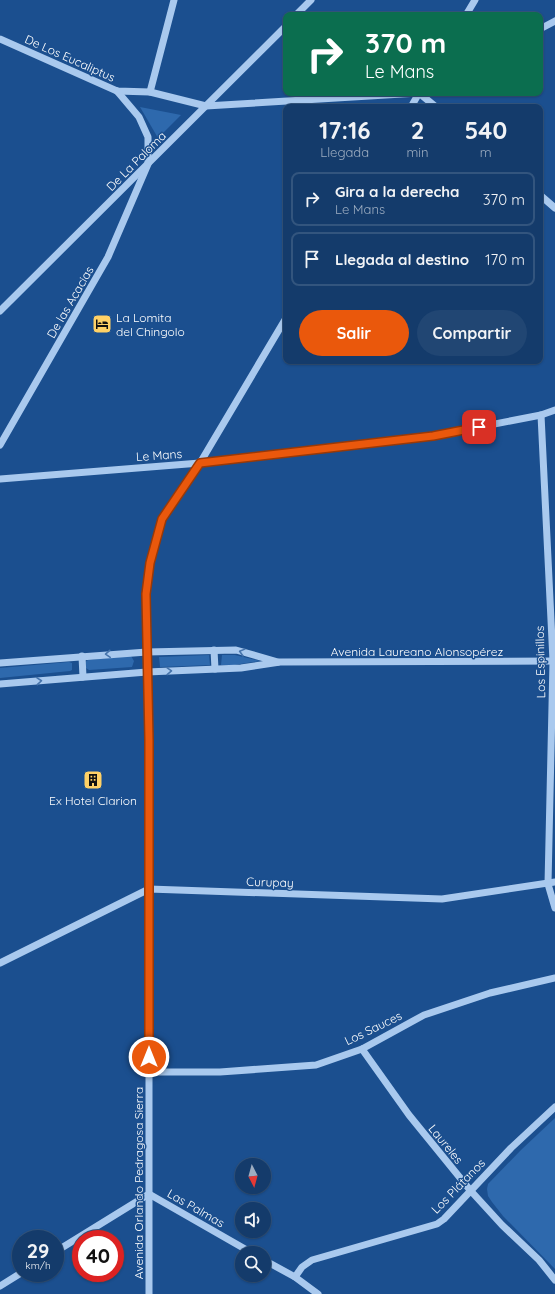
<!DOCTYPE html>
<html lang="es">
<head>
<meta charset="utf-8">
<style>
	body { margin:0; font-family:Quicksand,sans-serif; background:#214673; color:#f1f3f6; height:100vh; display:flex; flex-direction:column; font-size:15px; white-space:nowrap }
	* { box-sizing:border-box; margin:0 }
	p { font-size:13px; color:#9dadc1 }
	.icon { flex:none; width:22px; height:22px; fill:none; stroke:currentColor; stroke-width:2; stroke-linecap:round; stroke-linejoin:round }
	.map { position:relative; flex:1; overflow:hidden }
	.drawer { position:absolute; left:283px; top:104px; width:260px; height:260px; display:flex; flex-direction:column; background:#143b6b; border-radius:8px; box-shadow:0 1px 3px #0004,0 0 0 1px #33557e }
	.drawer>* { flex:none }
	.guide { position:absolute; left:283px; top:12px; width:260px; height:84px; border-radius:8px; box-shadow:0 1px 3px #0004,0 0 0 1px #33557e; background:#0b6e4f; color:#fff; overflow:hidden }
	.needle { width:26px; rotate:174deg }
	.buttons { position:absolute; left:235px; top:1158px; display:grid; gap:8px }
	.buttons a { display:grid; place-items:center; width:36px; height:36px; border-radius:50%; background:#143b6b; box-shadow:0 1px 3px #0004,0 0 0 1px #33557e; font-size:20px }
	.speed { position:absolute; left:12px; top:1230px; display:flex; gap:8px; font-size:20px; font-weight:700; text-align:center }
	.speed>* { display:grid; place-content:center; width:52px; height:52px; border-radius:50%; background:#143b6b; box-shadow:0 1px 3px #0004,0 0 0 1px #33557e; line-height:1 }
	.speed small { font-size:10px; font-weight:400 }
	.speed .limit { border:6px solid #d22; background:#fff; color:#111 }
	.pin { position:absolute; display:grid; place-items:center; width:34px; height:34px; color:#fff; margin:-17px; border-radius:8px; box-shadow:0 2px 6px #0006 }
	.me { position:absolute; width:44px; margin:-22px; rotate:0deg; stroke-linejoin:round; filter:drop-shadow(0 0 3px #0008) }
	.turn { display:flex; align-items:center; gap:14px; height:84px; padding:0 16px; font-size:18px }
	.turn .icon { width:52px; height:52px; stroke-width:2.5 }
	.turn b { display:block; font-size:28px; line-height:34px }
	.eta { display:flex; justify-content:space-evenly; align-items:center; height:68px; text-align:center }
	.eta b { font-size:24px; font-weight:700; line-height:28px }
	.button { display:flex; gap:8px; margin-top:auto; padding:8px 16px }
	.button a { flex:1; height:46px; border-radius:24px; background:#ea580c; color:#fff; font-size:16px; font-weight:700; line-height:46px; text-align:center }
	.button a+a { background:#214673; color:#f1f3f6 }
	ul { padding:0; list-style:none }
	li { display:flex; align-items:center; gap:12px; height:54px; margin:0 8px 6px; padding:0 8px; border:2px solid #33557e; border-radius:8px }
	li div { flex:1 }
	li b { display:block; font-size:15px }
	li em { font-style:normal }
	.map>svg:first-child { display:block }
	.green { fill:#2e69ad }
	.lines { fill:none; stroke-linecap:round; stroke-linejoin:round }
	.minor { stroke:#a9c9ee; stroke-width:7 }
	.oneway { stroke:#4674ac }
	.route-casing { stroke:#983908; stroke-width:10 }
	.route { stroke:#ea580c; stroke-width:7 }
	.labels { text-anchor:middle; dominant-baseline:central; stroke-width:3; stroke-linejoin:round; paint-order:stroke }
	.street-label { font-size:12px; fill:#fff; stroke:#1b4f8f }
	.poi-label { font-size:12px; fill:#fff; stroke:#1b4f8f; text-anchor:start }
</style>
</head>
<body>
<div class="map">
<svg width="555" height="1294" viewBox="0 0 555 1294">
	<rect width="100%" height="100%" fill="#1b4f8f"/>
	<g class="green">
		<path d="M140,107L181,115L158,138Z"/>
		<path d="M209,655L210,665L160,667L159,657Z"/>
		<path d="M222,655H235L260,661L234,665H221Z"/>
		<path d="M131,656L134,661L132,667L89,670L86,668L85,662L88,660Z"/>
		<path d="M69,662L72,663V670L70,671L0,678V668Z"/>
		<path d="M555,1118V1269L503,1216L492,1202L488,1196L487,1189L488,1184L521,1150Z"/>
	</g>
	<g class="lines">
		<g class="minor">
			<path d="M296,15L311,0"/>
			<path d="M466,15L475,0"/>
			<path d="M540,29L555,21"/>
			<path d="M0,39L117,91L150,92L206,106L419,93"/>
			<path d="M150,92L174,0"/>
			<path d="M411,107L419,93L436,107"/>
			<path d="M540,195L555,208"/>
			<path d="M0,311L286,26"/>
			<path d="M541,415L553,661L548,884L555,908"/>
			<path d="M0,445L108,257L148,164V137L139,117L117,91"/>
			<path d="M0,479L200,463L433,436L541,415L555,410"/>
			<path d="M214,650L215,669"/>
			<path d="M82,656L83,677"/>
			<path d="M0,663L147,652L236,650L278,662"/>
			<path d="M0,684L147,672L241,668L280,662L555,661"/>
			<path d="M0,963L149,889L442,899L555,882"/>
			<path d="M362,1049L409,1115L470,1190L502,1225L539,1260L555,1280"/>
			<path d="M149,1072H220L316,1065L362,1049L424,1015L490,993L555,978"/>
			<path d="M55,1252L149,1194L252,1253"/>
			<path d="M264,1260L295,1277L318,1294"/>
			<path d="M295,1277L302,1267L312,1260L437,1224L444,1219L511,1148L555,1107"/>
			<path d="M0,1286L21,1273"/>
			<path d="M149,1294V740L146,594L150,563L162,519L200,463L286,318"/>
		</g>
	</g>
	<defs><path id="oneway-chevron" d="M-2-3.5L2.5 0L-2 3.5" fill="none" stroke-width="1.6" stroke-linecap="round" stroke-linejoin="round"/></defs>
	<g class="oneway">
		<use href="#oneway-chevron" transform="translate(242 652) rotate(-165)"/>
		<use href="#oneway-chevron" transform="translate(108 654) rotate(176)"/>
		<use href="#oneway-chevron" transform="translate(169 671) rotate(-2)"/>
		<use href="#oneway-chevron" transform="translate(39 681) rotate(-5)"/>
	</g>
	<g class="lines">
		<defs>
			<path id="route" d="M149,1057V740L146,594L150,563L162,519L200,463L433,436L479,427"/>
		</defs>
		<use href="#route" class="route-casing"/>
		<use href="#route" class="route"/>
	</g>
	<defs>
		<symbol id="hotel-square" viewBox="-11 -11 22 22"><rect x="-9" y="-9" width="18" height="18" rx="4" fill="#ffd166" stroke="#1b4f8f"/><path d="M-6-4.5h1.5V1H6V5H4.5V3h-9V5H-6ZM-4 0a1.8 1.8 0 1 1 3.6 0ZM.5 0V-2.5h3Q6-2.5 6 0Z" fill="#111"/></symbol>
		<symbol id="building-square" viewBox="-11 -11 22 22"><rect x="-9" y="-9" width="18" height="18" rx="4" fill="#ffd166" stroke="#1b4f8f"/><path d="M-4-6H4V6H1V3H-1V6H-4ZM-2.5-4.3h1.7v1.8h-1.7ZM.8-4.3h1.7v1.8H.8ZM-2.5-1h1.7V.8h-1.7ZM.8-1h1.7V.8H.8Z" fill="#111"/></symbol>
	</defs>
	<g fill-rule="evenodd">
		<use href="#hotel-square" x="91" y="313" width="22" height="22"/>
		<use href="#building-square" x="82" y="769" width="22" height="22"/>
	</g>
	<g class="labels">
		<g class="street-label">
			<text transform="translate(70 58) rotate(24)">De Los Eucaliptus</text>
			<text transform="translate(136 161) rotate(-45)">De La Paloma</text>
			<text transform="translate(70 302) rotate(-60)">De las Acacias</text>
			<text transform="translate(159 455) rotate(-4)">Le Mans</text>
			<text x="417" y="651">Avenida Laureano Alonsopérez</text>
			<text transform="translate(540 662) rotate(-91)">Los Espinillos</text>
			<text transform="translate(270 882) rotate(2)">Curupay</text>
			<text transform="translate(373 1028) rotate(-26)">Los Sauces</text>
			<text transform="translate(446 1144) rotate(51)">Laureles</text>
			<text transform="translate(138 1183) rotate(-90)">Avenida Orlando Pedragosa Sierra</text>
			<text transform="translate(458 1186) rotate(-46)">Los Plátanos</text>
			<text transform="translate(196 1208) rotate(30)">Las Palmas</text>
		</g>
		<g class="poi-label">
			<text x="116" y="317">La Lomita<tspan x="116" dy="14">del Chingolo</tspan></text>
			<text x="93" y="800" text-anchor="middle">Ex Hotel Clarion</text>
		</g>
	</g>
</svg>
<div class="buttons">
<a><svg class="needle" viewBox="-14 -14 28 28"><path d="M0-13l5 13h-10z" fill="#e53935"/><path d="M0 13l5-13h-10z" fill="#9dadc1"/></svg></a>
<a><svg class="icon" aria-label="sound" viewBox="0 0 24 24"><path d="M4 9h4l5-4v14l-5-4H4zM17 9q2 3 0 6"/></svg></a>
<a><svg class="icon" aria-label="search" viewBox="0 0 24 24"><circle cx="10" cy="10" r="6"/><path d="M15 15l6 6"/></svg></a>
</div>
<div class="speed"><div>29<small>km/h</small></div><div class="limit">40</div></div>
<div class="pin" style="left:479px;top:427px;background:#d93025"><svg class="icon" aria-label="arrive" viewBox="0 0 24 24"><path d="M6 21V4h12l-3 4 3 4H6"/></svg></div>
<svg class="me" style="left:149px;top:1057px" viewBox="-20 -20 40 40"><circle r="17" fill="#ea580c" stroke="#fff" stroke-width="3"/><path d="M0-11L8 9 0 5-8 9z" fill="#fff"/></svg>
<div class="guide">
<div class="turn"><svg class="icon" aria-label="right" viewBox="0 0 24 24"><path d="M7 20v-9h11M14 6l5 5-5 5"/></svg><div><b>370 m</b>Le Mans</div></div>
</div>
<section class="drawer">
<div class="eta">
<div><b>17:16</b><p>Llegada</p></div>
<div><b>2</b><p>min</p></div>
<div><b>540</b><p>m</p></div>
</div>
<ul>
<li><svg class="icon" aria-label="right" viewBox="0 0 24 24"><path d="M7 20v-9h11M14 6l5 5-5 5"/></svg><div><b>Gira a la derecha</b><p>Le Mans</p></div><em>370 m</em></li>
<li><svg class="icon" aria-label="arrive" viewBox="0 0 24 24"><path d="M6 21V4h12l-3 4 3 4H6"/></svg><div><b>Llegada al destino</b></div><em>170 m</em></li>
</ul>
<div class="button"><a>Salir</a><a>Compartir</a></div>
</section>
</div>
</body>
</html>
